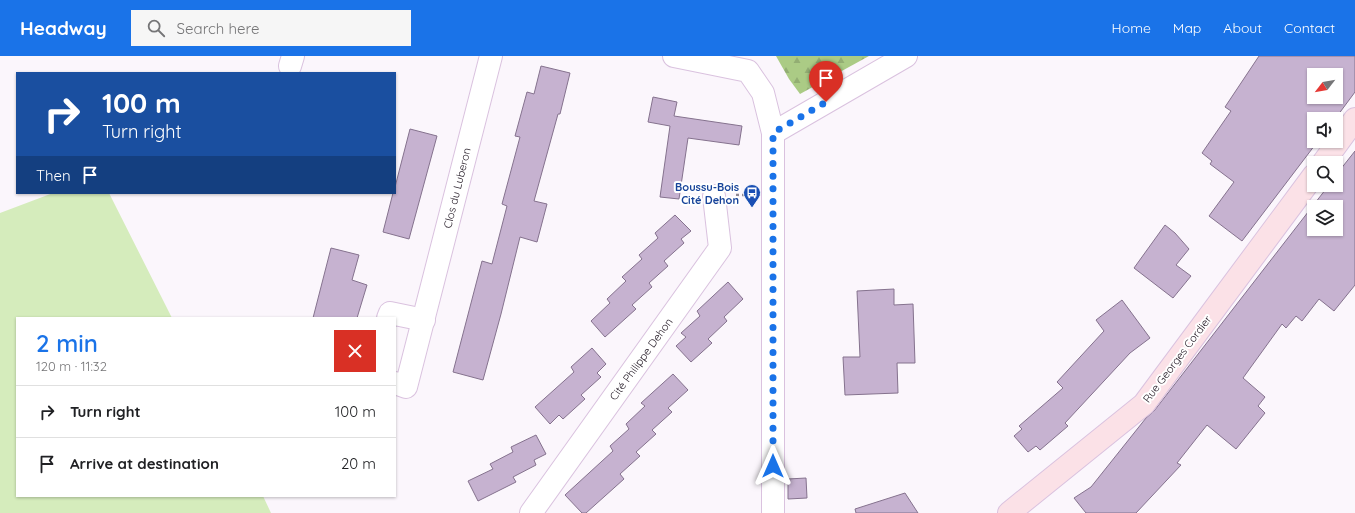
<!DOCTYPE html>
<html lang="en">
<head>
<meta charset="utf-8">
<style>
	body { margin:0; font-family:Quicksand,sans-serif; background:#f6f6f6; color:#202124; height:100vh; display:flex; flex-direction:column; font-size:15px; white-space:nowrap }
	* { box-sizing:border-box; margin:0 }
	p { font-size:13px; color:#757577 }
	.icon { flex:none; width:22px; height:22px; fill:none; stroke:currentColor; stroke-width:2; stroke-linecap:round; stroke-linejoin:round }
	.map { position:relative; flex:1; overflow:hidden }
	.sheet { position:absolute; left:16px; top:261px; width:380px; height:180px; display:flex; flex-direction:column; background:#fff; border-radius:0px; box-shadow:0 1px 3px #0004 }
	.sheet>* { flex:none }
	.guide { position:absolute; left:16px; top:16px; width:380px; height:122px; border-radius:0px; box-shadow:0 1px 3px #0004; background:#1a4fa0; color:#fff; overflow:hidden }
	.needle { width:26px; rotate:239deg }
	.buttons { position:absolute; left:1307px; top:12px; display:grid; gap:8px }
	.buttons a { display:grid; place-items:center; width:36px; height:36px; border-radius:0px; background:#fff; box-shadow:0 1px 3px #0004; font-size:20px }
	.pin { position:absolute; display:grid; place-items:center; width:34px; height:34px; color:#fff; margin:-41px -17px; border-radius:50% 50% 50% 0; rotate:-45deg; box-shadow:0 0 4px #0007 }
	.pin .icon { rotate:45deg }
	.me { position:absolute; width:44px; margin:-22px; rotate:0deg; stroke-linejoin:round; filter:drop-shadow(0 0 3px #0008) }
	.turn { display:flex; align-items:center; gap:14px; height:84px; padding:0 20px; font-size:18px }
	.turn .icon { width:52px; height:52px; stroke-width:2.5 }
	.turn b { display:block; font-size:28px; line-height:34px }
	.then { display:flex; align-items:center; height:38px; padding:0 20px; background:#0003; gap:8px; font-size:15px }
	.round { display:grid; place-items:center; flex:none; width:42px; height:42px; border-radius:0px; background:#f6f6f6 }
	.headline { display:flex; align-items:center; justify-content:space-between; height:68px; padding:0 20px }
	h1 { font-size:24px; font-weight:600; line-height:30px; color:#1a73e8 }
	ul { padding:0; list-style:none }
	li { display:flex; align-items:center; gap:12px; height:52px; padding:0 20px; border-top:1px solid #e0e0e0 }
	li div { flex:1 }
	li b { display:block; font-size:15px }
	li em { font-style:normal }
	header { display:flex; align-items:center; gap:24px; box-sizing:border-box; height:56px; padding:0 20px; background:#1a73e8; color:#fff }
	header strong { font-size:19px }
	nav { display:flex; gap:22px; margin-inline-start:auto; font-size:14px }
	.search { width:280px; height:36px; background:#f6f6f6; display:flex; align-items:center; gap:10px; box-sizing:border-box; padding:0 14px; border-radius:0px; color:#757577; font-size:15px }
	.map>svg:first-child { display:block }
	.green { fill:#d5ecbc }
	.forest { fill:url(#forest-firs) }
	.building { fill:#c6b2d0; stroke:#85728e; fill-rule:evenodd }
	.lines { fill:none; stroke-linecap:round; stroke-linejoin:round }
	.street-casing { stroke:#dac2df; stroke-width:24 }
	.secondary-casing { stroke:#dac2df; stroke-width:24 }
	.path { stroke:#908992; stroke-width:2.5; stroke-dasharray:3 3; stroke-linecap:butt }
	.street { stroke:#fff; stroke-width:22 }
	.secondary { stroke:#fbe1e7; stroke-width:22 }
	.route { stroke:#1a73e8; stroke-width:7; stroke-dasharray:0 12.6 }
	.labels { text-anchor:middle; dominant-baseline:central; stroke-width:4; stroke-linejoin:round; paint-order:stroke }
	.transit-label { font-size:11px; font-weight:bold; fill:#164399; stroke:#fff; text-anchor:end }
	.street-label { font-size:11px; fill:#29202b; stroke:#fff }
</style>
</head>
<body>
<header>
<strong>Headway</strong>
<div class="search"><svg class="icon" aria-label="search" viewBox="0 0 24 24"><circle cx="10" cy="10" r="6"/><path d="M15 15l6 6"/></svg>Search here</div>
<nav><a>Home</a><a>Map</a><a>About</a><a>Contact</a></nav>
</header>
<div class="map">
<svg width="1355" height="457" viewBox="0 0 1355 457">
	<defs>
		<pattern id="forest-firs" width="22" height="20" patternUnits="userSpaceOnUse"><rect width="22" height="20" fill="#abcb85"/><path d="M5 1l3.5 6h-7zM16 11l3.5 6h-7z" fill="#93ae73"/></pattern>
	</defs>
	<rect width="100%" height="100%" fill="#fbf6fc"/>
	<path class="green" d="M53,137H109L172,262H17V440H263L271,457H0V157Z"/>
	<path class="forest" d="M776,0H869L800,38L789,23Z"/>
	<g class="building">
		<path d="M1259,0H1355V36L1335,63H1314V85H1318L1242,185L1209,160L1234,126L1210,108L1212,105L1202,97L1231,55L1225,51ZM1314,19H1336V41H1314Z"/>
		<path d="M541,10L570,17L560,58H558L534,145L547,148L537,186L520,181L501,258L483,324L453,316L482,205L492,208L507,150L502,148L520,81L515,80L527,36L534,38Z"/>
		<path d="M653,41L677,46L674,60L742,70L739,89L688,82L679,143L660,141L670,70L648,66Z"/>
		<path d="M410,73L437,80L409,183L383,176L393,137H395V131Z"/>
		<path d="M1355,95V229L1334,255L1319,243L1302,265L1296,260L1286,272L1282,268L1243,322L1265,341L1258,350L1265,357L1236,393L1207,369L1177,407L1181,409L1136,457H1086L1074,442L1091,431L1146,362L1154,355L1329,129H1336V119ZM1314,151H1336V173H1314Z"/>
		<path d="M675,159L691,175L681,183L684,187L664,205L668,210L649,227L652,231L632,249L636,253L605,281L591,265L610,247L607,243L626,225L622,221L642,203L639,199L658,182L655,177Z"/>
		<path d="M1165,169L1175,177L1189,193L1176,209L1191,220L1173,242L1134,212Z"/>
		<path d="M331,192L359,199L352,224L367,229L357,262H313Z"/>
		<path d="M728,226L743,243L724,261L727,265L708,283L712,287L691,306L676,290L686,281L681,277L700,260L697,255Z"/>
		<path d="M894,233V249L913,248L915,307H897L898,337L845,339L843,301H860L857,235Z"/>
		<path d="M1122,244L1150,282L1130,297L1065,367L1068,370L1040,394L1036,390L1028,396L1014,380L1022,373L1019,370L1063,332L1057,326L1104,275L1096,264Z"/>
		<path d="M592,292L606,308L597,317L601,321L581,339L585,343L563,363L559,359L550,368L535,351L574,316L571,311Z"/>
		<path d="M673,318L688,334L668,352L672,356L652,374L656,378L636,396L640,400L620,418L624,423L586,457H582L565,439L613,395L610,390L629,373L626,368L645,350L641,347Z"/>
		<path d="M536,379L546,398L534,404L536,409L513,421L516,426L478,445L468,425L493,413L490,408L513,396L511,391Z"/>
		<path d="M806,422L807,442L788,443V423Z"/>
		<path d="M905,437L918,457H856L855,453Z"/>
	</g>
	<g class="lines">
		<defs>
			<g id="street">
				<path d="M674,0L748,15L763,37L773,77V457"/>
				<path d="M290,10L293,0"/>
				<path d="M773,77L906,0"/>
				<path d="M388,262L390,257L424,264"/>
				<path d="M395,327L406,331L491,0"/>
				<path d="M531,457L720,192L714,140"/>
			</g>
			<g id="secondary">
				<path d="M1323,107L1355,63"/>
				<path d="M1009,457L1144,348L1314,119"/>
			</g>
		</defs>
		<use href="#street" class="street-casing"/>
		<use href="#secondary" class="secondary-casing"/>
		<path class="path" d="M736,139H751"/>
		<use href="#street" class="street"/>
		<use href="#secondary" class="secondary"/>
	</g>
	<g class="lines">
		<path class="route" d="M773,410V77L826,46"/>
	</g>
	<defs>
		<symbol id="bus-pin" viewBox="-11 -11 22 30"><path d="M0 17L-7.5 6A9.5 9.5 0 1 1 7.5 6Z" fill="#1a4fb4" stroke="#fff"/><path d="M-5-6H5V4H4V6H2V4H-2V6H-4V4H-5ZM-3.5-4V0h7V-4ZM-3.5 1.2v1.5H-2V1.2ZM2 1.2v1.5H3.5V1.2Z" fill="#fff"/></symbol>
	</defs>
	<g fill-rule="evenodd">
		<use href="#bus-pin" x="742" y="127" width="20" height="27"/>
	</g>
	<g class="labels">
		<g class="transit-label">
			<text x="739" y="131">Boussu-Bois<tspan x="739" dy="13">Cité Dehon</tspan></text>
		</g>
		<g class="street-label">
			<text transform="translate(457 132) rotate(-76)">Clos du Luberon</text>
			<text transform="translate(641 303) rotate(-54)">Cité Philippe Dehon</text>
			<text transform="translate(1177 303) rotate(-53)">Rue Georges Cordier</text>
		</g>
	</g>
</svg>
<div class="buttons">
<a><svg class="needle" viewBox="-14 -14 28 28"><path d="M0-13l5 13h-10z" fill="#e53935"/><path d="M0 13l5-13h-10z" fill="#757577"/></svg></a>
<a><svg class="icon" aria-label="sound" viewBox="0 0 24 24"><path d="M4 9h4l5-4v14l-5-4H4zM17 9q2 3 0 6"/></svg></a>
<a><svg class="icon" aria-label="search" viewBox="0 0 24 24"><circle cx="10" cy="10" r="6"/><path d="M15 15l6 6"/></svg></a>
<a><svg class="icon" aria-label="layers" viewBox="0 0 24 24"><path d="M12 4l9 5-9 5-9-5zM3 14l9 5 9-5"/></svg></a>
</div>
<div class="pin" style="left:826px;top:46px;background:#d93025"><svg class="icon" aria-label="arrive" viewBox="0 0 24 24"><path d="M6 21V4h12l-3 4 3 4H6"/></svg></div>
<svg class="me" style="left:773px;top:410px" viewBox="-20 -20 40 40"><path d="M0-17L14 15 0 8-14 15z" fill="#1a73e8" stroke="#fff" stroke-width="4"/></svg>
<div class="guide">
<div class="turn"><svg class="icon" aria-label="right" viewBox="0 0 24 24"><path d="M7 20v-9h11M14 6l5 5-5 5"/></svg><div><b>100 m</b>Turn right</div></div>
<div class="then">Then<svg class="icon" aria-label="arrive" viewBox="0 0 24 24"><path d="M6 21V4h12l-3 4 3 4H6"/></svg></div>
</div>
<section class="sheet">
<div class="headline"><div><h1>2 min</h1><p>120 m · 11:32</p></div><a class="round" style="background:#d93025;color:#fff"><svg class="icon" aria-label="close" viewBox="0 0 24 24"><path d="M6 6l12 12M18 6L6 18"/></svg></a></div>
<ul>
<li><svg class="icon" aria-label="right" viewBox="0 0 24 24"><path d="M7 20v-9h11M14 6l5 5-5 5"/></svg><div><b>Turn right</b></div><em>100 m</em></li>
<li><svg class="icon" aria-label="arrive" viewBox="0 0 24 24"><path d="M6 21V4h12l-3 4 3 4H6"/></svg><div><b>Arrive at destination</b></div><em>20 m</em></li>
</ul>
</section>
</div>
</body>
</html>
